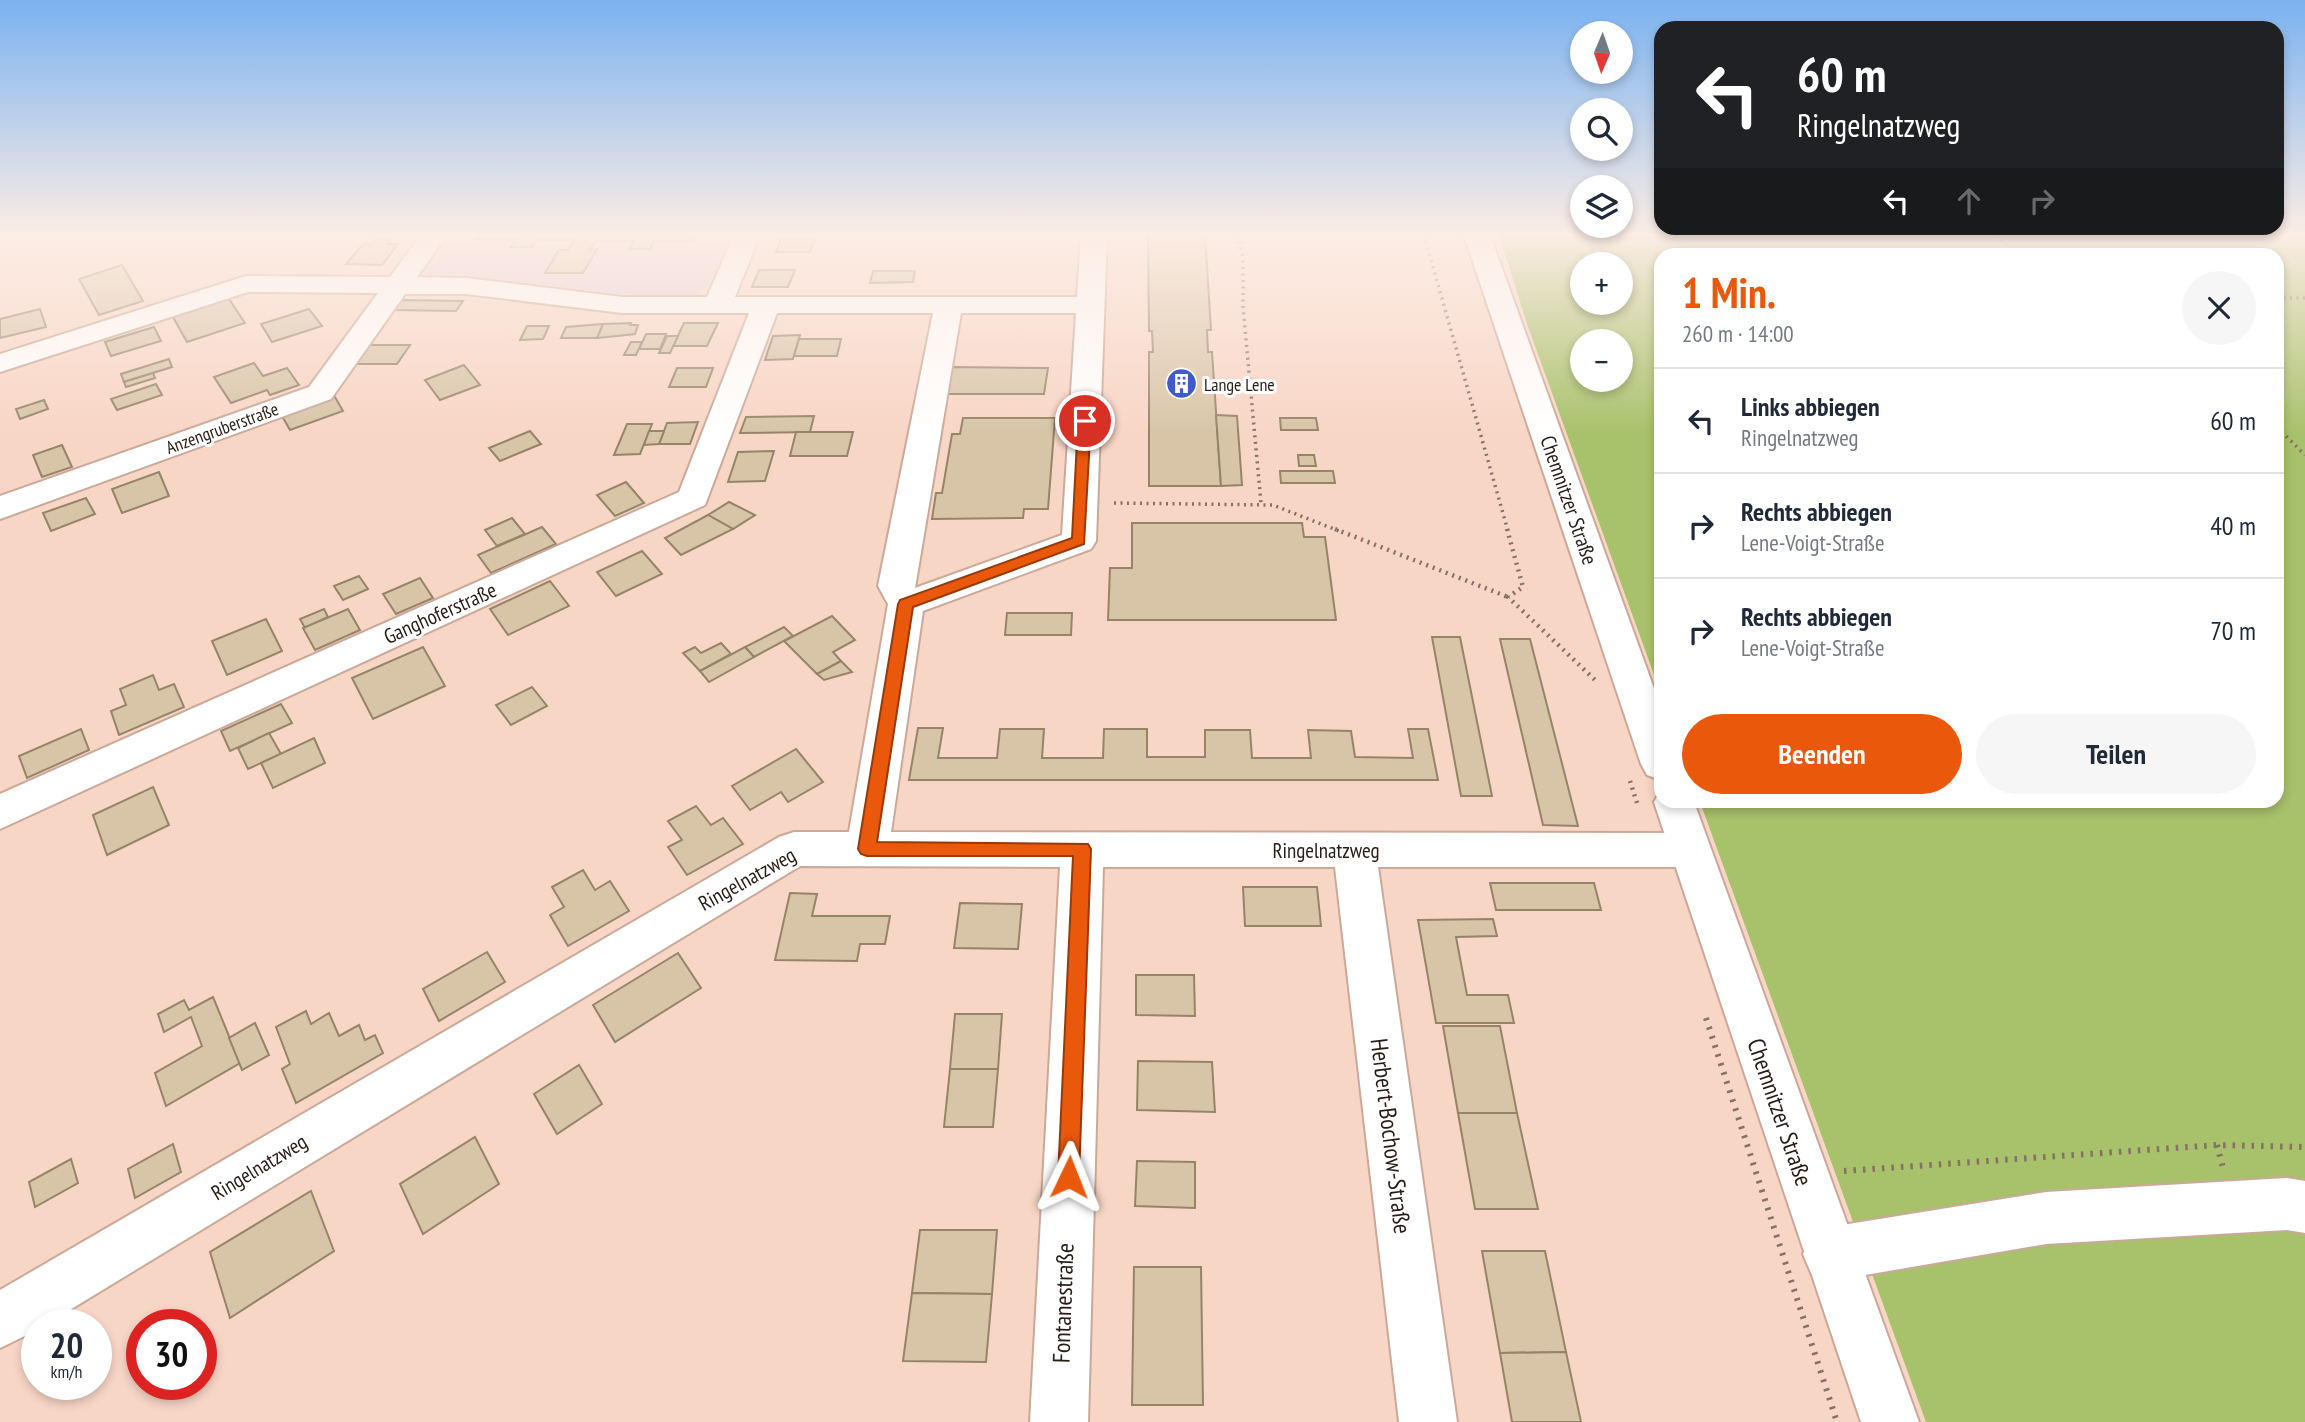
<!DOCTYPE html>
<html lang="de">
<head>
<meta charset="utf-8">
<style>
	body { margin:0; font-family:"PT Sans Narrow",sans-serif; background:#f6f6f7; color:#1f2937; height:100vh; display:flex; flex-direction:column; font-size:26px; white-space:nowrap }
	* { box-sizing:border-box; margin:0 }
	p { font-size:23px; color:#747a83 }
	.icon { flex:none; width:38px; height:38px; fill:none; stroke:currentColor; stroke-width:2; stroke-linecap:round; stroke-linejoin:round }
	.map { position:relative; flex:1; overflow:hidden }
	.sheet { position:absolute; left:1654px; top:248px; width:630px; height:560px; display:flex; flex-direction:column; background:#fff; border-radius:21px; box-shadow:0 4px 10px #0003 }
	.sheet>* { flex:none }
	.hud { position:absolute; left:1654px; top:21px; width:630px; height:214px; border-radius:21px; box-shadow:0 4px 10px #0003; background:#202124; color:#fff; overflow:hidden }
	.needle { width:46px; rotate:182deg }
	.buttons { position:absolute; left:1570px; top:21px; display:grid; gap:14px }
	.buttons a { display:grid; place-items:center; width:63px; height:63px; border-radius:50%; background:#fff; box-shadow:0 4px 10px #0003; font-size:35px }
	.speed { position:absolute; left:21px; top:1309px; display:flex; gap:14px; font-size:35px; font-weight:700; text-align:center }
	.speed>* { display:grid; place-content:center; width:91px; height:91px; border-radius:50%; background:#fff; box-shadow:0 4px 10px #0003; line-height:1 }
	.speed small { font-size:18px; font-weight:400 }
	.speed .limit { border:10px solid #d22; background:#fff; color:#111 }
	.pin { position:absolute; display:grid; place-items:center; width:60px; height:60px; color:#fff; margin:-30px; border:4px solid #fff; border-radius:50%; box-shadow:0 2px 7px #0007 }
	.me { position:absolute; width:77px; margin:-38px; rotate:2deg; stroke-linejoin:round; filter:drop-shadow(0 0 5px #0008) }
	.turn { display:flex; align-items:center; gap:24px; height:147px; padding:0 28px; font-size:32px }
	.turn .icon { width:91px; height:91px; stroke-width:2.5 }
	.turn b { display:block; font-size:49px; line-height:60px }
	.lanes { display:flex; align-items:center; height:66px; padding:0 28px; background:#0003; justify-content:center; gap:35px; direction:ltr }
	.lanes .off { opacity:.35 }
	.round { display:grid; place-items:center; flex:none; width:74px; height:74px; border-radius:37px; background:#f6f6f7 }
	.overview { display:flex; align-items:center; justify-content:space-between; height:119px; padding:0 28px }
	h1 { font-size:42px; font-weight:800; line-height:52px; color:#ea580c }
	.primary-button { display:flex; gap:14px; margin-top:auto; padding:14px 28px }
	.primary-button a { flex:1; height:80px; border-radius:42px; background:#ea580c; color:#fff; font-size:28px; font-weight:800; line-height:80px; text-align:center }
	.primary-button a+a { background:#f6f6f7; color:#1f2937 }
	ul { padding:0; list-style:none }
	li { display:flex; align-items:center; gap:21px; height:105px; padding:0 28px; border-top:2px solid #e0e1e3 }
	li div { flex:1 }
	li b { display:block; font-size:26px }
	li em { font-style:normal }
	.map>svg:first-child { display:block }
	.commercial { fill:#e4cdd8 }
	.green { fill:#a8c16b; fill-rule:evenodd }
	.building { fill:#d8c5a8; stroke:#968469; stroke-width:2 }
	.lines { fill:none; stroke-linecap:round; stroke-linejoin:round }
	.minor-casing { stroke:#caa999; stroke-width:4 }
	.major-casing { stroke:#caa999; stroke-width:4 }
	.path-far2 { stroke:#877066; stroke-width:3.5; stroke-dasharray:2 4.5; stroke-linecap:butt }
	.path-far1 { stroke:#877066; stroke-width:4.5; stroke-dasharray:2 5; stroke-linecap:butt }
	.path { stroke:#877066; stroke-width:6; stroke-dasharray:2.5 7; stroke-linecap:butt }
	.minor { fill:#fff; fill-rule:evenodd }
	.major { fill:#fff; fill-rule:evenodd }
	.route { fill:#ea580c; stroke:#983908; stroke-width:2 }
	.labels { text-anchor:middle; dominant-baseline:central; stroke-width:6; stroke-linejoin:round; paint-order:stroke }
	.far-poi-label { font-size:18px; fill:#291c17; stroke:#fff; text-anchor:start }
	.far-street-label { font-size:18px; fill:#291c17; stroke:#fff }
	.street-label { font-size:21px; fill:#291c17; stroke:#fff }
	.near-street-label { font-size:24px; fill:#291c17; stroke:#fff }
</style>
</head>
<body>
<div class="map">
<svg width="2305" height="1422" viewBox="0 0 2305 1422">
	<rect width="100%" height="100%" fill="#f8d6c6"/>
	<path class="commercial" d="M454,235H732L711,282L697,294L676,297L641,296L478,277L426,275Z"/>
	<path class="green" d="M1499,235H2305V1422H1926L1700,802H2277V256H1661V694L1527,324ZM1582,264H1620V303H1582ZM1582,341H1620V380H1582Z"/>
	<g class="building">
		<path d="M480,235H696L693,241H654L650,249H629L634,241H595L590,250L597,249L583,273H545L559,250H568L574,240H537L532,247H511L516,240L477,239Z"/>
		<path d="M1148,235H1205L1211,330H1207L1208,352H1212L1221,486H1149V352H1153L1152,331H1149Z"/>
		<path d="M377,239L391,240L388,244H398L382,265L346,264L363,244H370Z"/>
		<path d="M781,239H815L810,252H776Z"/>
		<path d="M122,265L143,301L99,315L79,279Z"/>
		<path d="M759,270H795L788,287H752Z"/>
		<path d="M873,271H915L913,282L870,283Z"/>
		<path d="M229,299L245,323L187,342L173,317Z"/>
		<path d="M400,300L463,301L456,311L392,310Z"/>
		<path d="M40,309L46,327L0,338V319Z"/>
		<path d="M309,309L322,326L272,342L261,324Z"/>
		<path d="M631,323L630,325H638L635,334L597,338L603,324Z"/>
		<path d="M684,323H718L707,346H673Z"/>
		<path d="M603,324L597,338H561L566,327Z"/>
		<path d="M527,326H549L543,339L520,340Z"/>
		<path d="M154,327L161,341L111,356L105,342Z"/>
		<path d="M646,334H666L660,349H639Z"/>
		<path d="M800,335L793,359L765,360L773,336Z"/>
		<path d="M667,336H678L670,353H659Z"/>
		<path d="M799,339H841L837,356H794Z"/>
		<path d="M631,342H642L636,355H624Z"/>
		<path d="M370,345H410L397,364H356Z"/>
		<path d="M169,359L172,367L124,382L121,374Z"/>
		<path d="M254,363L263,376L287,368L299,385L270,395L267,390L231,403L214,377Z"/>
		<path d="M464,365L480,385L440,400L425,380Z"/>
		<path d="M951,367L1048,368L1044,394H946Z"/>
		<path d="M677,368H713L706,387H669Z"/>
		<path d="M153,373L155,378L126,387L124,382Z"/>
		<path d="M156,384L162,395L117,410L111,399Z"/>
		<path d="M335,397L343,411L290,430L282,416Z"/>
		<path d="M44,400L48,409L20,419L16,409Z"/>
		<path d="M1216,415L1237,416L1242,485L1221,486Z"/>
		<path d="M814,416L810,432L740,433L746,417Z"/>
		<path d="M963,418H1055L1048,509H1024L1023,518L932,519L936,493H942L952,434H960Z"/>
		<path d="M1280,418H1316L1318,430H1281Z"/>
		<path d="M698,422L690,444H659L667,423Z"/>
		<path d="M627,424H652L640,454L614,455Z"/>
		<path d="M530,431L541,444L500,461L489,448Z"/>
		<path d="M649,431H664L659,444L644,445Z"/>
		<path d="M796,432H853L847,456H790Z"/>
		<path d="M62,445L72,467L42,477L33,455Z"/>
		<path d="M774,451L765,481L728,482L738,452Z"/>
		<path d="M1298,455H1314L1316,466H1299Z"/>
		<path d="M1280,471H1333L1335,483H1281Z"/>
		<path d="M159,472L169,496L122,513L112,489Z"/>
		<path d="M626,482L644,503L615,516L597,495Z"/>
		<path d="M86,498L95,514L51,531L43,513Z"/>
		<path d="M729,502L755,515L733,529L708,515Z"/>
		<path d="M708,515L733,529L681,555L665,538Z"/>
		<path d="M512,518L525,534L497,546L485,530Z"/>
		<path d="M1132,523H1302L1304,537H1325L1336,620H1108L1110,568H1132Z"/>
		<path d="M542,527L556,544L491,573L478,555Z"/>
		<path d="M642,551L662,574L616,596L597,572Z"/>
		<path d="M359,576L368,589L343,600L334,586Z"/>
		<path d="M420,578L433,598L396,614L383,594Z"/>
		<path d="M550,581L569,606L508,635L490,609Z"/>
		<path d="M324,609L328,617L305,628L300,619Z"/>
		<path d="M348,609L360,630L315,650L303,628Z"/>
		<path d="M1007,613H1072L1071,635H1005Z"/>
		<path d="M832,616L855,640L833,652L841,661L817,674L784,641Z"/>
		<path d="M266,619L282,651L227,675L212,641Z"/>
		<path d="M784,627L793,636L754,657L745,647Z"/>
		<path d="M1432,637H1460L1492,796H1461Z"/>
		<path d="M1500,639H1530L1578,826L1543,825Z"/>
		<path d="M721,643L731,654L700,671L683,653L695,647L701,653Z"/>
		<path d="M423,647L445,686L373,719L352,678Z"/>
		<path d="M745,647L754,657L709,682L700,671Z"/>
		<path d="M841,661L852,672L824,680L817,674Z"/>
		<path d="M153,675L159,690L174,684L184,707L119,735L111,711L126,705L120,689Z"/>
		<path d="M532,687L547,706L511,725L496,705Z"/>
		<path d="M281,704L292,723L230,751L221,731Z"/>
		<path d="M918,728H943L938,758H997L1000,729H1044L1042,758H1103L1104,729H1147V757H1205V730H1250L1252,758H1311L1308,730L1351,731L1355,757L1413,758L1408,729H1428L1438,780H909Z"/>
		<path d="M81,729L89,750L27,778L19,756Z"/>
		<path d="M269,733L281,754L248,769L238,748Z"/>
		<path d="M314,738L325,763L273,788L261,763Z"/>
		<path d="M796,749L823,782L788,802L781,792L750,810L732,786Z"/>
		<path d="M153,787L169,825L107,855L93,815Z"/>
		<path d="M696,806L711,825L723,818L743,844L687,875L668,847L682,840L668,821Z"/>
		<path d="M583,870L595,890L610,881L629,911L568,946L550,915L564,907L552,887Z"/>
		<path d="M1490,883H1594L1601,910H1496Z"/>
		<path d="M1243,887H1317L1321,926H1245Z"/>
		<path d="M790,893L817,894L812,916H890L885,944H860L857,961L775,960Z"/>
		<path d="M960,903L1022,904L1018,949L954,948Z"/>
		<path d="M1493,919L1497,936L1456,937L1467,995H1508L1514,1023H1436L1418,920Z"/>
		<path d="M487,952L505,982L439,1021L423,989Z"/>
		<path d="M678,953L701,988L615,1042L593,1005Z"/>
		<path d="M1136,975H1194L1195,1016L1136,1015Z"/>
		<path d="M213,997L240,1063L166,1106L155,1073L202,1046L191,1017L164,1032L158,1014L184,1000L189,1010Z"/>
		<path d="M306,1011L311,1024L329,1013L339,1036L359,1025L365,1040L375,1035L383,1053L296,1103L282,1069L290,1064L276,1027Z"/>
		<path d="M955,1014H1002L998,1069H950Z"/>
		<path d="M255,1023L269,1055L242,1070L229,1038Z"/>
		<path d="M1443,1026H1500L1517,1113H1458Z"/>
		<path d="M1138,1061L1212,1062L1215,1112L1137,1110Z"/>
		<path d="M579,1065L602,1104L557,1134L534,1094Z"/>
		<path d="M950,1069H998L993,1127H944Z"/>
		<path d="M1458,1113H1517L1538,1209H1475Z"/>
		<path d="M475,1137L499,1184L423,1234L400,1184Z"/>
		<path d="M173,1144L181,1172L135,1198L128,1169Z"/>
		<path d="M71,1159L78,1183L35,1207L29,1182Z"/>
		<path d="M1137,1161L1195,1162V1208L1135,1206Z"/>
		<path d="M311,1191L334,1251L230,1318L210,1252Z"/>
		<path d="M920,1230H997L992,1294L912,1293Z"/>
		<path d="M1482,1251H1545L1566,1352L1500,1353Z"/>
		<path d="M1134,1267H1201L1203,1405H1132Z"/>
		<path d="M912,1293L992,1294L986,1362L903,1361Z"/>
		<path d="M1566,1352L1581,1422H1512L1500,1353Z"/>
	</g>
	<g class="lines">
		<defs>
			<g id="minor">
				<path d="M421,235H447L417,277L466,278L622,297H707L734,235H760L735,297H1077L1081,235H1107L1096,541L1091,549L923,611L891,832L1690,833L1705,838L1711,850L1705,862L1690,867H1378L1457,1422H1399L1335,867H1103L1088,1422H1030L1060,867L800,866L45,1325H37V1330L0,1348V1290L779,837L794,832H849L888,604L878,586L933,313H777L705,505L0,829V794L679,492L749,313H622L466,294H405L331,399L0,519V496L309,387L378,293L248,292L0,372V354L246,276L390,277ZM961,313H1076L1062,535L915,588Z"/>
				<path d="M2287,1178L2305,1181V1233L2287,1230L2046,1244L1830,1281L1811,1273L1803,1254L1811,1235L1830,1227L2046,1192Z"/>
			</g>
			<g id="major">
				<path d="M1464,235H1490L1661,708V780L1647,775L1641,764Z"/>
				<path d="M1661,790V802H1694L1919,1422H1861L1654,802Z"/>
			</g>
		</defs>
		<use href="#minor" class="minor-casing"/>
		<use href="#major" class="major-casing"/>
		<g class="path-far2">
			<path d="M1238,235L1243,258V307L1261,503"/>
			<path d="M1424,235L1508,531"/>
			<path d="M1997,235L2016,256"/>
			<path d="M2277,298H2305"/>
			<path d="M2277,427L2305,455"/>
			<path d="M1114,503L1273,505L1339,531"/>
		</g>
		<g class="path-far1">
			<path d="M1335,529L1508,597"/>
			<path d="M1507,529L1523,587L1508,597L1595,680"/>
			<path d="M1630,781L1638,806"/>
		</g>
		<g class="path">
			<path d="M1706,1018L1837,1422"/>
			<path d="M2217,1145L2223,1168"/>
			<path d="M1844,1171L2217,1145L2305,1147"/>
		</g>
		<use href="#minor" class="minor"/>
		<use href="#major" class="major"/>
	</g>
	<linearGradient id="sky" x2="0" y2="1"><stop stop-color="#7bb2f0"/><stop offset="0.54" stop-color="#fcede5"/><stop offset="1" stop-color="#fcede5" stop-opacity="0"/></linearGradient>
	<rect width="2305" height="434" fill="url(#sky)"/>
	<path class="route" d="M1085,417L1091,421L1084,544L913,607L877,842L1088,844L1091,849L1079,1177L1076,1184L1069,1187L1061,1184L1058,1177L1073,856H867L861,854L858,849L898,604L900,600L1072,538L1078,421Z"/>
	<defs>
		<symbol id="building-disc" viewBox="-11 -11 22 22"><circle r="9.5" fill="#405acd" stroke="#fff"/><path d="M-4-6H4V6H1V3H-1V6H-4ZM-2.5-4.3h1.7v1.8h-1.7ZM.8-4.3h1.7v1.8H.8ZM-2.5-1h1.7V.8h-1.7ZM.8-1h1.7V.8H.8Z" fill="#fff"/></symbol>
	</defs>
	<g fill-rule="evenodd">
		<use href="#building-disc" x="1164" y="366" width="35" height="35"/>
	</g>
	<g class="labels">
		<g class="far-poi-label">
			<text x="1204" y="384">Lange Lene</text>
		</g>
		<g class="far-street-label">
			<text transform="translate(222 428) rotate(-20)">Anzengruberstraße</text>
		</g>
		<g class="street-label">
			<text transform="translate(1569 500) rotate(71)">Chemnitzer Straße</text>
			<text transform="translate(440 613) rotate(-24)">Ganghoferstraße</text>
			<text x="1326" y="850">Ringelnatzweg</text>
			<text transform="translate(747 879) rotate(-29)">Ringelnatzweg</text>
			<text transform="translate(259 1167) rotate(-31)">Ringelnatzweg</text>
		</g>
		<g class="near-street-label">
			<text transform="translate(1780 1112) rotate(71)">Chemnitzer Straße</text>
			<text transform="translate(1391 1136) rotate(83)">Herbert-Bochow-Straße</text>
			<text transform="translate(1063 1303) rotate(-88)">Fontanestraße</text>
		</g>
	</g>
</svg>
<div class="buttons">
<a><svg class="needle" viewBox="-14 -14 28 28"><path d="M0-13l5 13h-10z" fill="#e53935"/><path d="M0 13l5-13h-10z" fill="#747a83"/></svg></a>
<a><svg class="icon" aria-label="search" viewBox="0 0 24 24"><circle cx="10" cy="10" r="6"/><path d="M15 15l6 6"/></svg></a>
<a><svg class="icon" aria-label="layers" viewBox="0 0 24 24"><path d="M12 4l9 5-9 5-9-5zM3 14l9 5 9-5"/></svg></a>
<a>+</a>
<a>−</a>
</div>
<div class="speed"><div>20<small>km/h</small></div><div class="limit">30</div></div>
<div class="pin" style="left:1085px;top:421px;background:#d93025"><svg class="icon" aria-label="arrive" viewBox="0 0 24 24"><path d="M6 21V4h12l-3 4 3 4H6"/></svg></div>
<svg class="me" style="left:1069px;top:1177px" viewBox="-20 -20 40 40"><path d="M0-17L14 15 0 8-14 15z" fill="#ea580c" stroke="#fff" stroke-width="4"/></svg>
<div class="hud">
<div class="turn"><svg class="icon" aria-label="left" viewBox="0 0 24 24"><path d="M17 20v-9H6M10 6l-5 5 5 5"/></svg><div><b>60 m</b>Ringelnatzweg</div></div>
<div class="lanes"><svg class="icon" aria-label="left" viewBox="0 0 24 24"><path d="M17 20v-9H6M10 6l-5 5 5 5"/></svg><svg class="icon off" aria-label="ahead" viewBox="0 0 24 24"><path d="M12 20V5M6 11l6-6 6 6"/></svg><svg class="icon off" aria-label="right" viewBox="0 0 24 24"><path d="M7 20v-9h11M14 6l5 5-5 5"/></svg></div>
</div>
<section class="sheet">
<div class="overview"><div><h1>1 Min.</h1><p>260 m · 14:00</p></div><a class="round"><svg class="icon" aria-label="close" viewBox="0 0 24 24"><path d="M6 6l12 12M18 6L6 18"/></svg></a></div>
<ul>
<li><svg class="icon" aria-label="left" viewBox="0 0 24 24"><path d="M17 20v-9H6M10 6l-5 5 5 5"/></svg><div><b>Links abbiegen</b><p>Ringelnatzweg</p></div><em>60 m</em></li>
<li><svg class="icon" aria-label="right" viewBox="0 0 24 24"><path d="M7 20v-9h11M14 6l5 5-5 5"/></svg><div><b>Rechts abbiegen</b><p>Lene-Voigt-Straße</p></div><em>40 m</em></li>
<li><svg class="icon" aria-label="right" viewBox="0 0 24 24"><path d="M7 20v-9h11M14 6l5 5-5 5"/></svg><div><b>Rechts abbiegen</b><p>Lene-Voigt-Straße</p></div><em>70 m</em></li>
</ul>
<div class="primary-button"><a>Beenden</a><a>Teilen</a></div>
</section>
</div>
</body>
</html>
